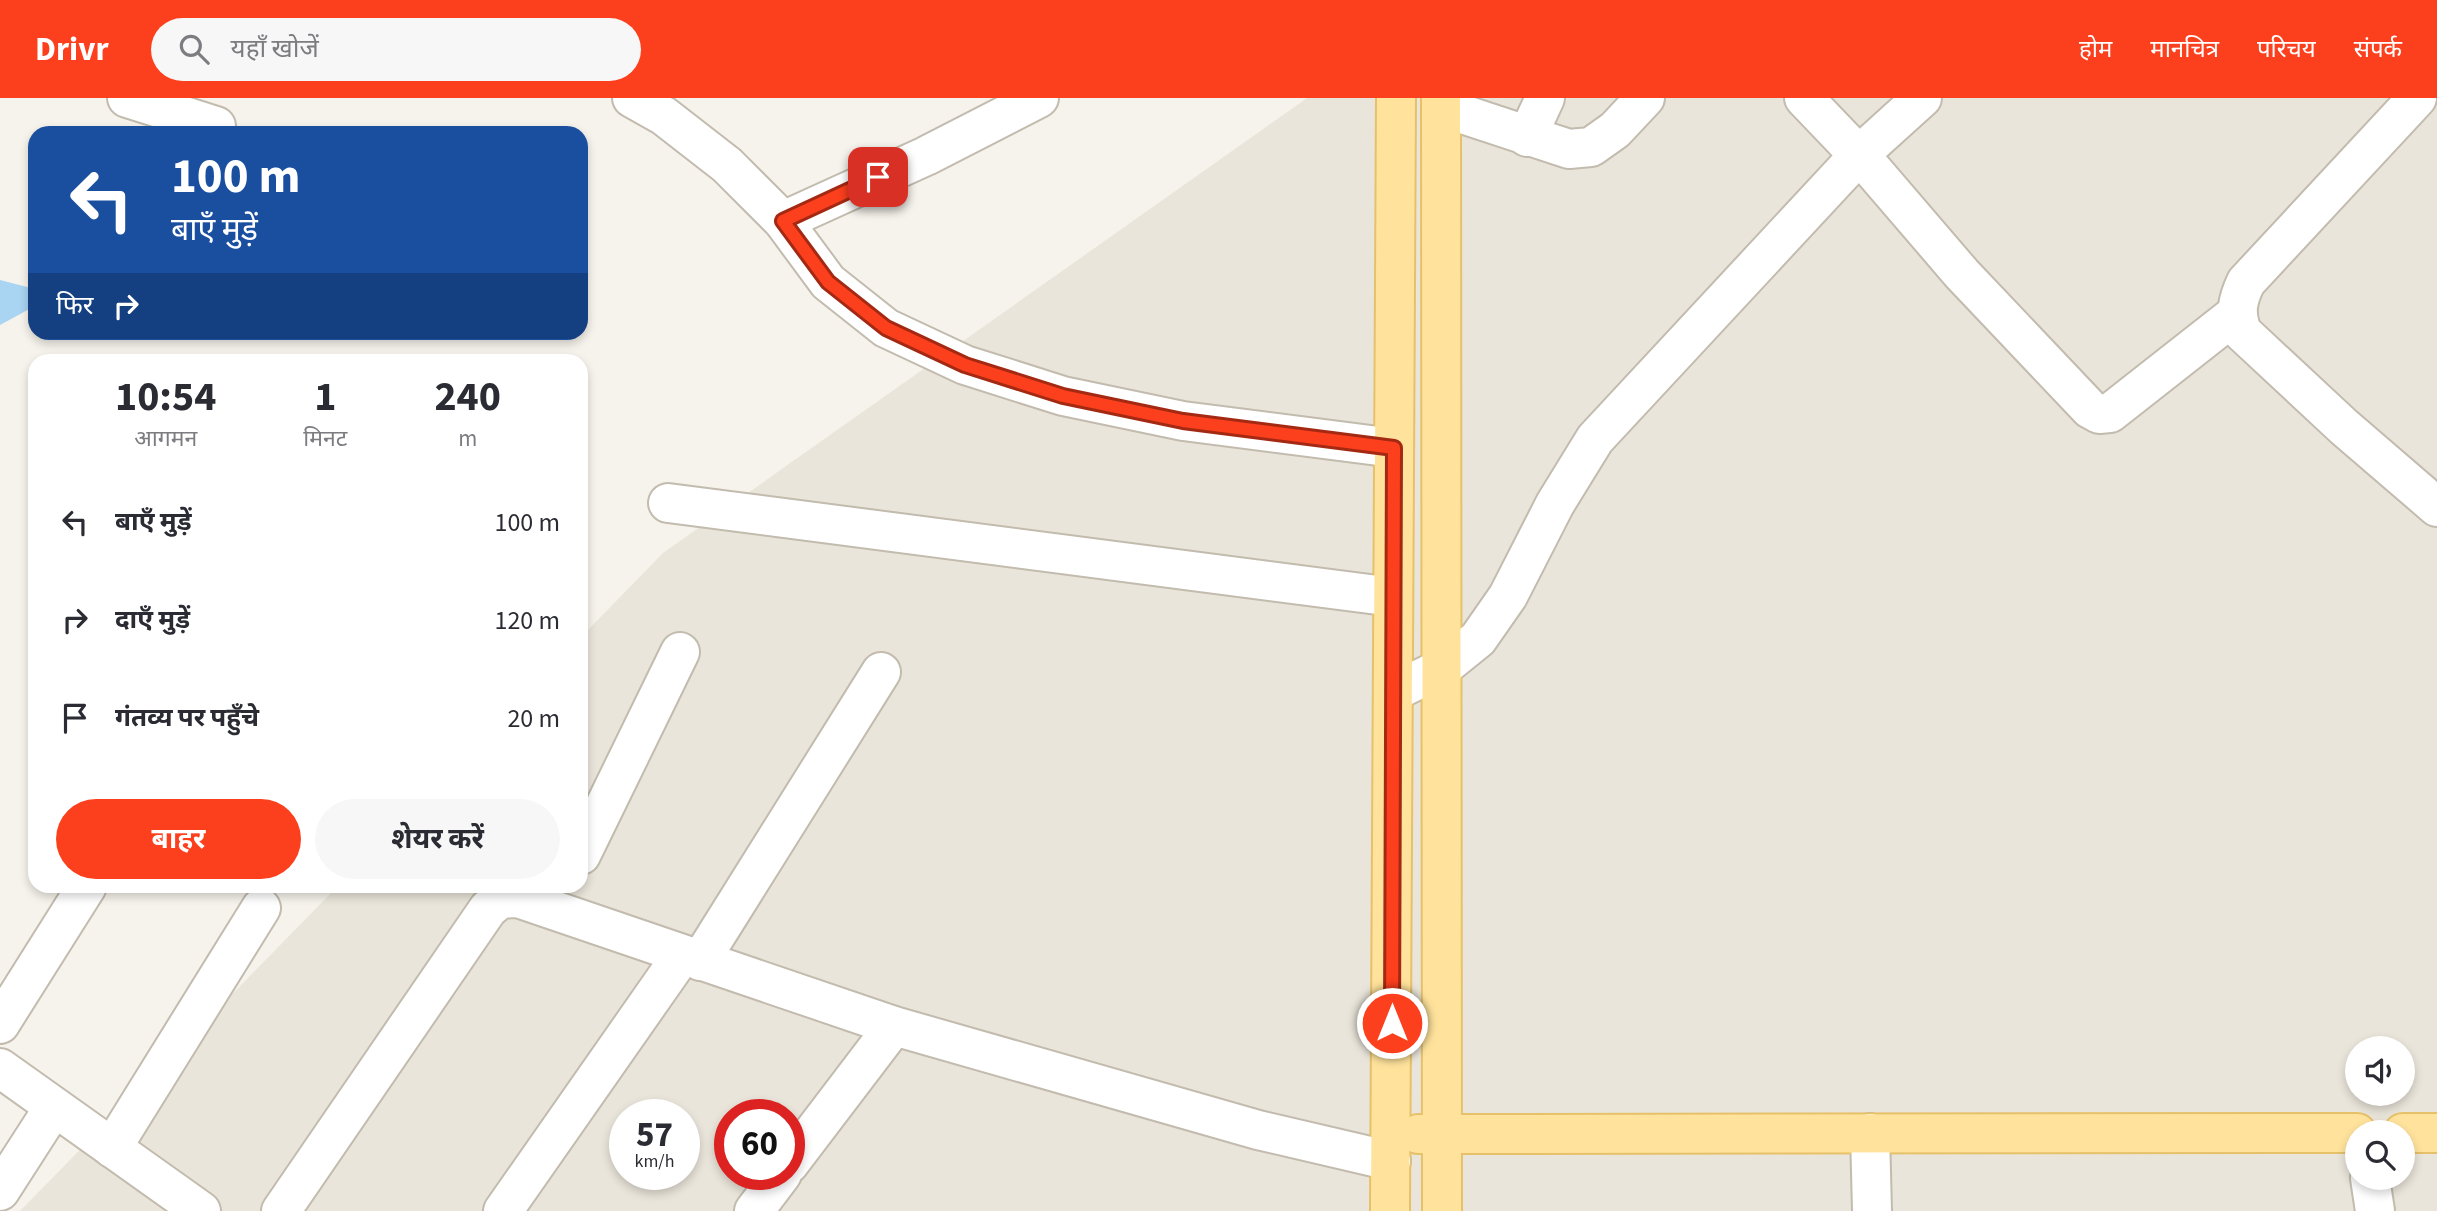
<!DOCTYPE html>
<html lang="hi">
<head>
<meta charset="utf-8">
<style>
	body { margin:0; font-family:"Source Sans 3","Noto Sans Devanagari",sans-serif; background:#f7f7f7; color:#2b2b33; height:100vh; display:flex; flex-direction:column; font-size:26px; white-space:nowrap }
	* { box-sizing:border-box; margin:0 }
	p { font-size:23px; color:#7c7c81 }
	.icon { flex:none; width:38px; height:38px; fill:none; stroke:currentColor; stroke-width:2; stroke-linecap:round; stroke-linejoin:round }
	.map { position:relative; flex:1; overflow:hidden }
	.drawer { position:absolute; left:28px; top:256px; width:560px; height:539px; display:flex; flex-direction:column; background:#fff; border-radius:21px; box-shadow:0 4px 10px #0003 }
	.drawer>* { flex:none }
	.guide { position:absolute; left:28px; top:28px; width:560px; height:214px; border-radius:21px; box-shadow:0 4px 10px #0003; background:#1a4fa0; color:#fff; overflow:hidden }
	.fabs { position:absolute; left:2345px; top:938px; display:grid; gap:14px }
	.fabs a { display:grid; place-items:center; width:70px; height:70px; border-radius:50%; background:#fff; box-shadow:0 4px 10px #0003; font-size:35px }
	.speed { position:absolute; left:609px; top:1001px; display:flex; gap:14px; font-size:35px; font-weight:700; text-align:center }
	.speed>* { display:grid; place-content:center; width:91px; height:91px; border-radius:50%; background:#fff; box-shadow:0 4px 10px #0003; line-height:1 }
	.speed small { font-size:18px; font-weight:400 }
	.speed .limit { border:10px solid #d22; background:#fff; color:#111 }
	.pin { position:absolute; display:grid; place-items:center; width:60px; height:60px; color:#fff; margin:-30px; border-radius:14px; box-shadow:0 4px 10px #0006 }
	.me { position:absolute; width:77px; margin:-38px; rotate:0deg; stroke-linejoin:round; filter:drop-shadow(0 0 5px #0008) }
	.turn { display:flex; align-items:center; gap:24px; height:147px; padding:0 28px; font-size:32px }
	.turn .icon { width:91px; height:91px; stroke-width:2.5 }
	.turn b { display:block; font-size:49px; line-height:60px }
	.then { display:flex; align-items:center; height:66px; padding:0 28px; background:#0003; gap:14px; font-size:26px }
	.eta { display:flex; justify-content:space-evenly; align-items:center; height:119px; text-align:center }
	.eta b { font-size:42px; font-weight:700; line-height:49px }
	.cta { display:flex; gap:14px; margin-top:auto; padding:14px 28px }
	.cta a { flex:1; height:80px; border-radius:42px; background:#fc3f1d; color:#fff; font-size:28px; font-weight:700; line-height:80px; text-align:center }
	.cta a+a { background:#f7f7f7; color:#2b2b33 }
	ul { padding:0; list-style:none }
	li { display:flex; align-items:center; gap:21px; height:98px; padding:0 28px }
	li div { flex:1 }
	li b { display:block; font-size:26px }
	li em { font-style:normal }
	header { display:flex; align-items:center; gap:42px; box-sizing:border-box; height:98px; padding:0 35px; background:#fc3f1d; color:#fff }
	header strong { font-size:33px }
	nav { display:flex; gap:38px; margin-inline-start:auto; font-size:24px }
	.search { width:490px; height:63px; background:#f7f7f7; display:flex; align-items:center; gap:18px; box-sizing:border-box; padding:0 24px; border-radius:38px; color:#7c7c81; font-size:26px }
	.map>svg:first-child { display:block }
	.residential { fill:#eae5da; fill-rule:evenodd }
	.water { fill:#a9d4f2 }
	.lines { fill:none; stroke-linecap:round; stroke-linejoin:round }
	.minor-casing { stroke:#c2bbae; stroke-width:42 }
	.major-casing { stroke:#e6c16a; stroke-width:42 }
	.minor { stroke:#fff; stroke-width:38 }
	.major { stroke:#ffe39c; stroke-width:38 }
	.route-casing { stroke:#a42913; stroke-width:18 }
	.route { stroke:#fc3f1d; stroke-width:12 }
</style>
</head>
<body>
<header>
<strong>Drivr</strong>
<div class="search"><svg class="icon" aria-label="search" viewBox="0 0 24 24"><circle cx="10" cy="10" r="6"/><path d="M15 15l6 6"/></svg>यहाँ खोजें</div>
<nav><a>होम</a><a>मानचित्र</a><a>परिचय</a><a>संपर्क</a></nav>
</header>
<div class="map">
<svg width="2437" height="1113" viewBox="0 0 2437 1113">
	<rect width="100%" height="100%" fill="#f6f3ec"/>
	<path class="residential" d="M1307,0H2437V1113H20L338,788H581V539L663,455ZM2357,950H2403V996H2357ZM625,1017H684V1076H625ZM730,1017H789V1076H730ZM2357,1034H2403V1080H2357Z"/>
	<path class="water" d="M0,182L35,191V208L0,227Z"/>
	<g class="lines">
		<defs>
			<g id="minor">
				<path d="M127,0L216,28"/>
				<path d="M632,0L664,18L727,67L783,123L828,184L886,230L965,267L1063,298L1183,323L1394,350"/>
				<path d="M1804,0L1871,70L1962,176L2090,311L2099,316L2110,315L2236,216"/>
				<path d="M2417,0L2246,184C2237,203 2235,214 2242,234L2344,329L2437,409"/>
				<path d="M1441,9L1569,51L1591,49L1615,32L1645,0"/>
				<path d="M1527,39L1545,0"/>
				<path d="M783,123L926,58L1039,0"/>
				<path d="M668,405L1393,499"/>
				<path d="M1393,594L1442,570L1478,541L1508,498L1555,406L1595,341L1859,57L1922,0"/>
				<path d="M581,757L680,554"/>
				<path d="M700,863L881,574"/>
				<path d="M0,926L87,788"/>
				<path d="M0,970L201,1113"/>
				<path d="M1870,1035L1872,1113"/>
				<path d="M112,1050L261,810"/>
				<path d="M789,1066L894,928"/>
				<path d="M2370,1080L2375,1113"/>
				<path d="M0,1093L54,1009"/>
				<path d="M281,1113L488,811L500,801L518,800L894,928L1258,1032L1391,1063"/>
				<path d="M503,1113L682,857"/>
				<path d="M754,1113L782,1076"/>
			</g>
			<g id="major">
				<path d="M1441,0L1442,1113"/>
				<path d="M2403,1035H2437"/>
				<path d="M1418,1036L2357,1035"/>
				<path d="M1390,1113L1396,0"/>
			</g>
		</defs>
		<use href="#minor" class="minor-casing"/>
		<use href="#major" class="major-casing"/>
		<use href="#minor" class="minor"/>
		<use href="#major" class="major"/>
	</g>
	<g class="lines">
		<defs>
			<path id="route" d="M878,79L783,123L828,184L886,230L965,267L1063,298L1183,323L1394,350L1392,925"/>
		</defs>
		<use href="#route" class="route-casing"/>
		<use href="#route" class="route"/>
	</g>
</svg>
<div class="fabs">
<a><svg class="icon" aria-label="sound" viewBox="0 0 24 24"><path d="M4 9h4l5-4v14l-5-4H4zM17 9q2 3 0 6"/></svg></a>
<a><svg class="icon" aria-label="search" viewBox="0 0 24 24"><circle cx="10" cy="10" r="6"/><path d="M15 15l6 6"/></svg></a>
</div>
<div class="speed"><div>57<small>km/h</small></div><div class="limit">60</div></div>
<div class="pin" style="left:878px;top:79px;background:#d93025"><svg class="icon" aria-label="arrive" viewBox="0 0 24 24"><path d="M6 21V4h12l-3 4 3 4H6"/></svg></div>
<svg class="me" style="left:1392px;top:925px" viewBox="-20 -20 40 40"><circle r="17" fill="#fc3f1d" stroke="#fff" stroke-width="3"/><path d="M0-11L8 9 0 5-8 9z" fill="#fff"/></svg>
<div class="guide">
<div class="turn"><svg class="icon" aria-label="left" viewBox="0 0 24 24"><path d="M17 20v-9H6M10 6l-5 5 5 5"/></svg><div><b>100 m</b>बाएँ मुड़ें</div></div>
<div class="then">फिर<svg class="icon" aria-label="right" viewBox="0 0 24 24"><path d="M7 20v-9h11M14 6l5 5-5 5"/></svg></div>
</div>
<section class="drawer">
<div class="eta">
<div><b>10:54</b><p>आगमन</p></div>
<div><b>1</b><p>मिनट</p></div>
<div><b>240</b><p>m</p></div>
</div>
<ul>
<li><svg class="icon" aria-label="left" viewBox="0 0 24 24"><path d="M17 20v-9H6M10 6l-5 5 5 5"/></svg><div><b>बाएँ मुड़ें</b></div><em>100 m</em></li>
<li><svg class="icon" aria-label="right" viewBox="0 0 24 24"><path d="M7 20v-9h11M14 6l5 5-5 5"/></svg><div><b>दाएँ मुड़ें</b></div><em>120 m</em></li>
<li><svg class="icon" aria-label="arrive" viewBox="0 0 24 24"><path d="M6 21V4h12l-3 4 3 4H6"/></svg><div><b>गंतव्य पर पहुँचे</b></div><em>20 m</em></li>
</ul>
<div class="cta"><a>बाहर</a><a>शेयर करें</a></div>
</section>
</div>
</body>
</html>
